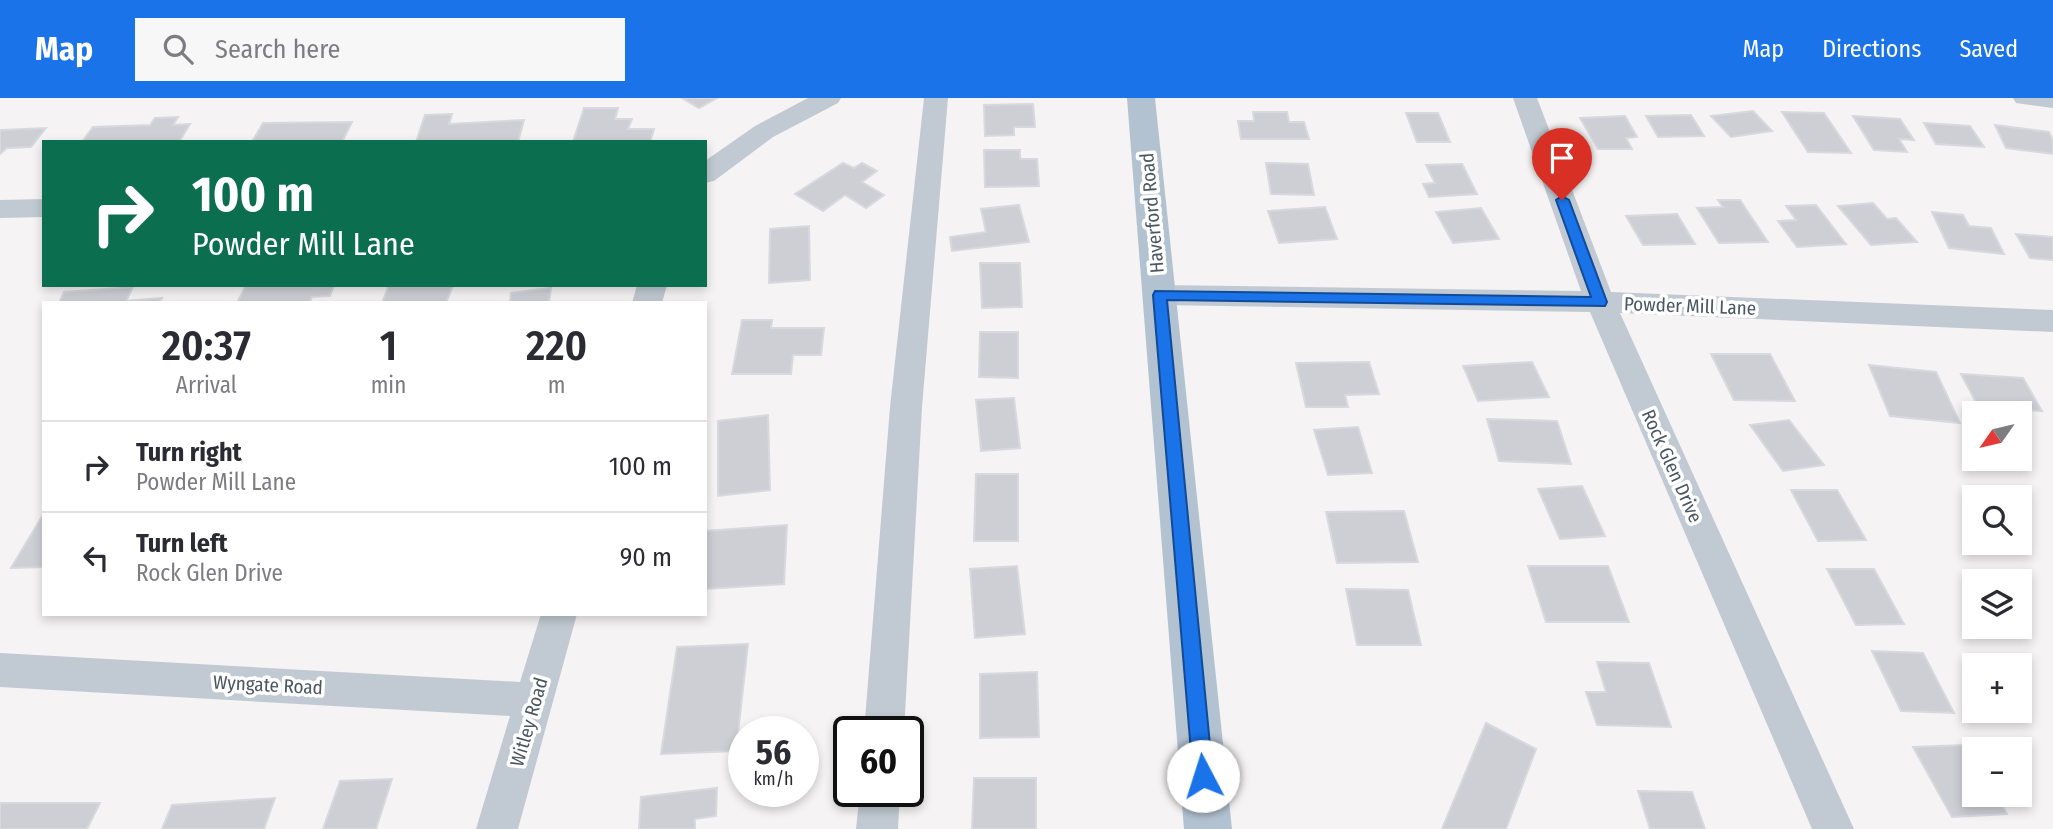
<!DOCTYPE html>
<html lang="en">
<head>
<meta charset="utf-8">
<style>
	body { margin:0; font-family:"Fira Sans Condensed",sans-serif; background:#f7f7f7; color:#2b2b33; height:100vh; display:flex; flex-direction:column; font-size:26px; white-space:nowrap }
	* { box-sizing:border-box; margin:0 }
	p { font-size:23px; color:#7c7c81 }
	.icon { flex:none; width:38px; height:38px; fill:none; stroke:currentColor; stroke-width:2; stroke-linecap:round; stroke-linejoin:round }
	.map { position:relative; flex:1; overflow:hidden }
	.panel { position:absolute; left:42px; top:203px; width:665px; height:315px; display:flex; flex-direction:column; background:#fff; border-radius:0px; box-shadow:0 4px 10px #0003 }
	.panel>* { flex:none }
	.top-card { position:absolute; left:42px; top:42px; width:665px; height:147px; border-radius:0px; box-shadow:0 4px 10px #0003; background:#0b6e4f; color:#fff; overflow:hidden }
	.needle { width:46px; rotate:236deg }
	.tools { position:absolute; left:1962px; top:303px; display:grid; gap:14px }
	.tools a { display:grid; place-items:center; width:70px; height:70px; border-radius:0px; background:#fff; box-shadow:0 4px 10px #0003; font-size:35px }
	.speed { position:absolute; left:728px; top:618px; display:flex; gap:14px; font-size:35px; font-weight:700; text-align:center }
	.speed>* { display:grid; place-content:center; width:91px; height:91px; border-radius:50%; background:#fff; box-shadow:0 4px 10px #0003; line-height:1 }
	.speed small { font-size:18px; font-weight:400 }
	.speed .limit { border:4px solid #111; border-radius:10px; background:#fff; color:#111 }
	.pin { position:absolute; display:grid; place-items:center; width:60px; height:60px; color:#fff; margin:-72px -30px; border-radius:50% 50% 50% 0; rotate:-45deg; box-shadow:0 0 7px #0007 }
	.pin .icon { rotate:45deg }
	.me { position:absolute; width:77px; margin:-38px; rotate:355deg; stroke-linejoin:round; filter:drop-shadow(0 0 5px #0008) }
	.turn { display:flex; align-items:center; gap:24px; height:147px; padding:0 35px; font-size:32px }
	.turn .icon { width:91px; height:91px; stroke-width:2.5 }
	.turn b { display:block; font-size:49px; line-height:60px }
	.eta { display:flex; justify-content:space-evenly; align-items:center; height:119px; text-align:center }
	.eta b { font-size:42px; font-weight:600; line-height:49px }
	ul { padding:0; list-style:none }
	li { display:flex; align-items:center; gap:21px; height:91px; padding:0 35px; border-top:2px solid #e1e1e2 }
	li div { flex:1 }
	li b { display:block; font-size:26px }
	li em { font-style:normal }
	header { display:flex; align-items:center; gap:42px; box-sizing:border-box; height:98px; padding:0 35px; background:#1a73e8; color:#fff }
	header strong { font-size:33px }
	nav { display:flex; gap:38px; margin-inline-start:auto; font-size:24px }
	.search { width:490px; height:63px; background:#f7f7f7; display:flex; align-items:center; gap:18px; box-sizing:border-box; padding:0 24px; border-radius:0px; color:#7c7c81; font-size:26px }
	.map>svg:first-child { display:block }
	.building { fill:#cdcfd5; stroke:#d7d9de; stroke-width:2 }
	.lines { fill:none; stroke-linecap:round; stroke-linejoin:round }
	.street { fill:#c1cad2; fill-rule:evenodd }
	.primary { fill:#b3c2d1; fill-rule:evenodd }
	.route { fill:#1a73e8; stroke:#114b97; stroke-width:2 }
	.labels { text-anchor:middle; dominant-baseline:central; stroke-width:7; stroke-linejoin:round; paint-order:stroke }
	.street-label { font-size:19px; fill:#4a5661; stroke:#fff }
</style>
</head>
<body>
<header>
<strong>Map</strong>
<div class="search"><svg class="icon" aria-label="search" viewBox="0 0 24 24"><circle cx="10" cy="10" r="6"/><path d="M15 15l6 6"/></svg>Search here</div>
<nav><a>Map</a><a>Directions</a><a>Saved</a></nav>
</header>
<div class="map">
<svg width="2053" height="731" viewBox="0 0 2053 731">
	<rect width="100%" height="100%" fill="#f5f3f3"/>
	<g class="building">
		<path d="M682,0H717L699,10Z"/>
		<path d="M1033,6L1035,29H1014V37L985,38L984,7Z"/>
		<path d="M584,10H618L615,21H632L628,31H654L650,44H573Z"/>
		<path d="M1753,13L1772,33L1731,39L1711,18Z"/>
		<path d="M1253,14H1287L1289,24H1304L1309,41H1241L1238,23H1254Z"/>
		<path d="M1782,14L1824,15L1851,55L1808,54Z"/>
		<path d="M1406,15H1438L1450,44H1417Z"/>
		<path d="M452,16L449,26L524,22L518,44H416L425,17Z"/>
		<path d="M1691,17L1704,38L1658,39L1646,18Z"/>
		<path d="M1625,18L1637,39L1626,40L1632,51H1598L1580,20Z"/>
		<path d="M1853,18L1900,21L1914,42L1899,41L1907,54L1874,52Z"/>
		<path d="M178,19L173,27L190,26L179,44H82L93,29L150,27L155,20Z"/>
		<path d="M352,24L342,44H252L263,25Z"/>
		<path d="M1924,25L1970,28L1984,49L1936,46Z"/>
		<path d="M1995,27L2049,34L2053,43V56L2006,50Z"/>
		<path d="M46,30L31,49L7,50L0,56V32Z"/>
		<path d="M984,52H1020V61H1037L1039,88L985,89Z"/>
		<path d="M843,65L854,70L862,65L877,73L862,84L884,97L866,110L845,97L823,113L795,96Z"/>
		<path d="M1266,65L1308,66L1314,97L1271,96Z"/>
		<path d="M1462,66L1477,96L1429,99L1423,86L1435,85L1426,67Z"/>
		<path d="M1718,102H1740L1768,144L1719,145L1697,110L1723,109Z"/>
		<path d="M1873,105L1887,121L1896,120L1917,144L1871,147L1838,108Z"/>
		<path d="M1019,107L1029,144L952,153L950,139L986,134L981,111Z"/>
		<path d="M1816,107L1846,146L1797,149L1778,123L1796,122L1786,108Z"/>
		<path d="M1325,109L1337,141L1279,145L1268,113Z"/>
		<path d="M1481,110L1499,141L1453,145L1436,114Z"/>
		<path d="M1932,114L1963,117L1969,128L1991,130L2004,156L1949,150Z"/>
		<path d="M1677,116L1695,146L1643,147L1626,118Z"/>
		<path d="M809,128L810,182L769,185L770,131Z"/>
		<path d="M2016,136L2053,139V162L2030,160Z"/>
		<path d="M980,165H1020L1022,209L982,210Z"/>
		<path d="M246,187H334L330,198L312,199L309,205H237Z"/>
		<path d="M389,187H453L446,205H382Z"/>
		<path d="M133,189L126,203L162,200L159,205H59L64,194Z"/>
		<path d="M551,190L549,205H510L511,195Z"/>
		<path d="M742,222H772L771,230H824L821,257H793L791,276H732Z"/>
		<path d="M980,234H1018V280L979,279Z"/>
		<path d="M1711,256H1770L1795,303L1734,302Z"/>
		<path d="M1369,264L1379,296L1345,297L1348,309H1306L1296,265Z"/>
		<path d="M1532,264L1549,299L1478,303L1463,268Z"/>
		<path d="M1869,267L1936,274L1960,325L1890,318Z"/>
		<path d="M1961,276L2023,280L2042,313L1978,308Z"/>
		<path d="M1014,300L1020,350L981,353L976,302Z"/>
		<path d="M768,317L770,392L718,398V323Z"/>
		<path d="M1487,321L1557,323L1571,366L1499,363Z"/>
		<path d="M1789,322L1824,367L1783,373L1750,327Z"/>
		<path d="M1358,329L1372,375L1328,377L1314,332Z"/>
		<path d="M976,376H1018V443H974Z"/>
		<path d="M1582,388L1605,438L1560,441L1538,391Z"/>
		<path d="M1791,392H1837L1866,442L1818,443Z"/>
		<path d="M1404,413L1418,464L1337,465L1326,414Z"/>
		<path d="M44,415V469L11,470Z"/>
		<path d="M787,427L784,486L705,491V433Z"/>
		<path d="M1017,468L1025,536L975,540L970,471Z"/>
		<path d="M1528,468H1608L1629,524H1546Z"/>
		<path d="M1827,471H1874L1904,526L1856,527Z"/>
		<path d="M1346,491L1408,492L1421,547H1357Z"/>
		<path d="M748,546L736,653L661,656L677,549Z"/>
		<path d="M1872,553L1923,555L1954,615L1901,613Z"/>
		<path d="M1597,564L1649,565L1671,629L1597,627L1586,594H1606Z"/>
		<path d="M1037,574L1039,639L980,640V576Z"/>
		<path d="M1486,625L1536,651L1506,731H1442Z"/>
		<path d="M1966,647L1974,660V696H1996L2007,716L1952,719L1913,649Z"/>
		<path d="M974,680H1036V731H972Z"/>
		<path d="M392,681L376,731H323L340,683Z"/>
		<path d="M717,690L716,718L695,721V731H639L641,699Z"/>
		<path d="M1638,693L1692,694L1705,731H1650Z"/>
		<path d="M275,700L264,731H162L172,707Z"/>
		<path d="M0,705H100L87,731H0Z"/>
	</g>
	<g class="lines">
		<g class="street">
			<path d="M808,0H841L838,5L773,39L714,83L705,85V63L755,28Z"/>
			<path d="M924,0H948L922,309L904,634H864L890,309Z"/>
			<path d="M1513,0H1537L1611,194L2053,212V234L1620,215L1854,731H1812L1590,214L1160,207L1150,204L1145,197L1150,190L1160,187L1581,193Z"/>
			<path d="M2013,0H2053V10L2016,5Z"/>
			<path d="M44,101V119L0,120V102Z"/>
			<path d="M637,187H667L662,205H632Z"/>
			<path d="M541,516H577L518,731H476L510,618L0,589V555L520,584Z"/>
			<path d="M860,693H900L898,731H856Z"/>
		</g>
		<path class="primary" d="M1127,0H1155L1232,731H1184Z"/>
	</g>
	<path class="route" d="M1562,98L1569,102L1607,204L1605,208L1167,202L1213,678L1210,684L1203,687L1196,684L1193,678L1153,197L1155,193L1591,199L1556,102Z"/>
	<g class="labels">
		<g class="street-label">
			<text transform="translate(1152 115) rotate(-95)">Haverford Road</text>
			<text transform="translate(1690 208) rotate(2)">Powder Mill Lane</text>
			<text transform="translate(1672 368) rotate(66)">Rock Glen Drive</text>
			<text transform="translate(268 587) rotate(3)">Wyngate Road</text>
			<text transform="translate(529 624) rotate(-74)">Witley Road</text>
		</g>
	</g>
</svg>
<div class="tools">
<a><svg class="needle" viewBox="-14 -14 28 28"><path d="M0-13l5 13h-10z" fill="#e53935"/><path d="M0 13l5-13h-10z" fill="#7c7c81"/></svg></a>
<a><svg class="icon" aria-label="search" viewBox="0 0 24 24"><circle cx="10" cy="10" r="6"/><path d="M15 15l6 6"/></svg></a>
<a><svg class="icon" aria-label="layers" viewBox="0 0 24 24"><path d="M12 4l9 5-9 5-9-5zM3 14l9 5 9-5"/></svg></a>
<a>+</a>
<a>−</a>
</div>
<div class="speed"><div>56<small>km/h</small></div><div class="limit">60</div></div>
<div class="pin" style="left:1562px;top:102px;background:#d93025"><svg class="icon" aria-label="arrive" viewBox="0 0 24 24"><path d="M6 21V4h12l-3 4 3 4H6"/></svg></div>
<svg class="me" style="left:1203px;top:678px" viewBox="-20 -20 40 40"><circle r="19" fill="#fff"/><path d="M0-13L10 11 0 6-10 11z" fill="#1a73e8"/></svg>
<div class="top-card">
<div class="turn"><svg class="icon" aria-label="right" viewBox="0 0 24 24"><path d="M7 20v-9h11M14 6l5 5-5 5"/></svg><div><b>100 m</b>Powder Mill Lane</div></div>
</div>
<section class="panel">
<div class="eta">
<div><b>20:37</b><p>Arrival</p></div>
<div><b>1</b><p>min</p></div>
<div><b>220</b><p>m</p></div>
</div>
<ul>
<li><svg class="icon" aria-label="right" viewBox="0 0 24 24"><path d="M7 20v-9h11M14 6l5 5-5 5"/></svg><div><b>Turn right</b><p>Powder Mill Lane</p></div><em>100 m</em></li>
<li><svg class="icon" aria-label="left" viewBox="0 0 24 24"><path d="M17 20v-9H6M10 6l-5 5 5 5"/></svg><div><b>Turn left</b><p>Rock Glen Drive</p></div><em>90 m</em></li>
</ul>
</section>
</div>
</body>
</html>
